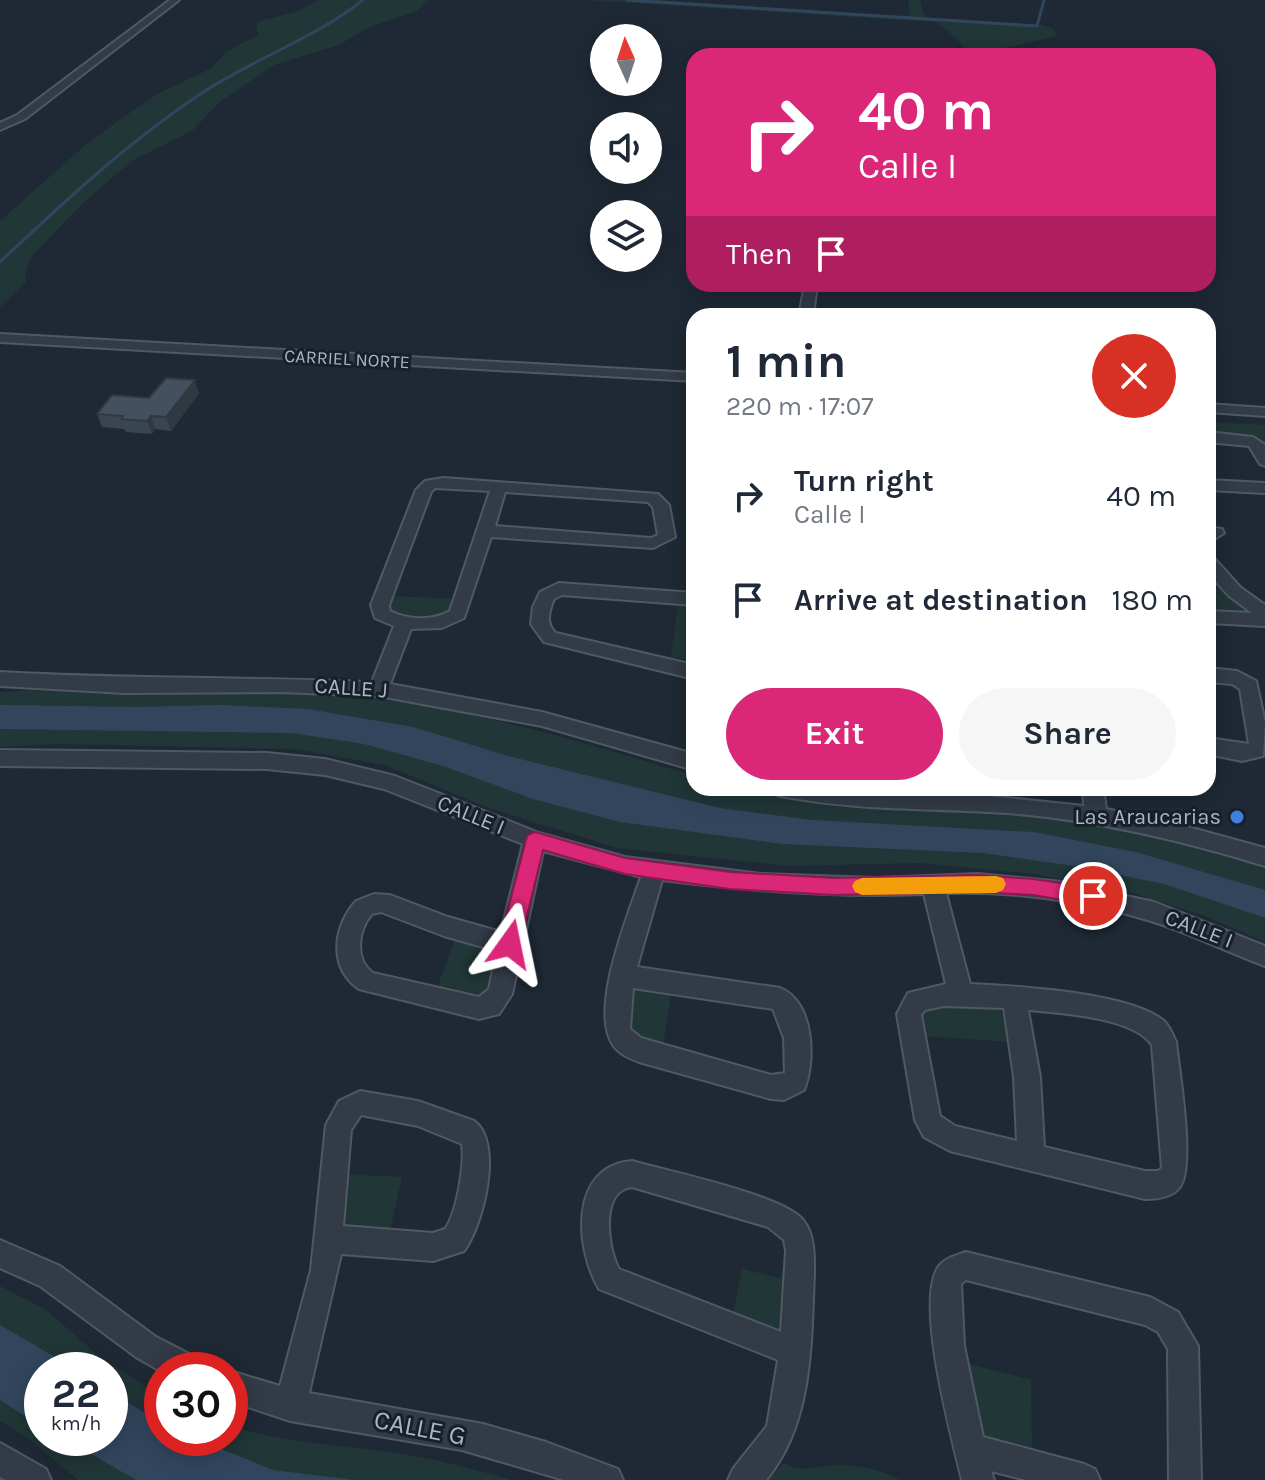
<!DOCTYPE html>
<html lang="en">
<head>
<meta charset="utf-8">
<style>
	body { margin:0; font-family:Karla,sans-serif; background:#f6f6f7; color:#1f2937; height:100vh; display:flex; flex-direction:column; font-size:30px; white-space:nowrap }
	* { box-sizing:border-box; margin:0 }
	p { font-size:26px; color:#747a83 }
	.icon { flex:none; width:44px; height:44px; fill:none; stroke:currentColor; stroke-width:2; stroke-linecap:round; stroke-linejoin:round }
	.map { position:relative; flex:1; overflow:hidden }
	.side { position:absolute; left:686px; top:308px; width:530px; height:488px; display:flex; flex-direction:column; background:#fff; border-radius:24px; box-shadow:0 4px 20px #0003 }
	.side>* { flex:none }
	.top-card { position:absolute; left:686px; top:48px; width:530px; height:244px; border-radius:24px; box-shadow:0 4px 20px #0003; background:#db2777; color:#fff; overflow:hidden }
	.needle { width:52px; rotate:357deg }
	.fabs { position:absolute; left:590px; top:24px; display:grid; gap:16px }
	.fabs a { display:grid; place-items:center; width:72px; height:72px; border-radius:50%; background:#fff; box-shadow:0 4px 20px #0003; font-size:40px }
	.speed { position:absolute; left:24px; top:1352px; display:flex; gap:16px; font-size:40px; font-weight:700; text-align:center }
	.speed>* { display:grid; place-content:center; width:104px; height:104px; border-radius:50%; background:#fff; box-shadow:0 4px 20px #0003; line-height:1 }
	.speed small { font-size:20px; font-weight:400 }
	.speed .limit { border:12px solid #d22; background:#fff; color:#111 }
	.pin { position:absolute; display:grid; place-items:center; width:68px; height:68px; color:#fff; margin:-34px; border:4px solid #fff; border-radius:50%; box-shadow:0 2px 8px #0007 }
	.me { position:absolute; width:88px; margin:-44px; rotate:12deg; stroke-linejoin:round; filter:drop-shadow(0 0 6px #0008) }
	.turn { display:flex; align-items:center; gap:28px; height:168px; padding:0 40px; font-size:36px }
	.turn .icon { width:104px; height:104px; stroke-width:2.5 }
	.turn b { display:block; font-size:56px; line-height:68px }
	.then { display:flex; align-items:center; height:76px; padding:0 40px; background:#0003; gap:16px; font-size:30px }
	.round { display:grid; place-items:center; flex:none; width:84px; height:84px; border-radius:42px; background:#f6f6f7 }
	.head { display:flex; align-items:center; justify-content:space-between; height:136px; padding:0 40px }
	h1 { font-size:48px; font-weight:700; line-height:60px }
	.button { display:flex; gap:16px; margin-top:auto; padding:16px 40px }
	.button a { flex:1; height:92px; border-radius:48px; background:#db2777; color:#fff; font-size:32px; font-weight:700; line-height:92px; text-align:center }
	.button a+a { background:#f6f6f7; color:#1f2937 }
	ul { padding:0; list-style:none }
	li { display:flex; align-items:center; gap:24px; height:104px; padding:0 40px }
	li div { flex:1 }
	li b { display:block; font-size:30px }
	li em { font-style:normal }
	.map>svg:first-child { display:block }
	.green { fill:#213637; fill-rule:evenodd }
	.water { fill:#31465d }
	.lines { fill:none; stroke-linecap:round; stroke-linejoin:round }
	.stream { stroke:#31465d; stroke-width:3 }
	.minor-casing { stroke:#4f5864; stroke-width:4 }
	.minor { fill:#323b46; fill-rule:evenodd }
	.wall { fill:#3a4552 }
	.shaded-wall { fill:#303842 }
	.building { fill:#44505f; stroke:#303842; stroke-width:2 }
	.route { fill:#db2777; stroke:#8e194d; stroke-width:2 }
	.slow { fill:#f59e0b }
	.shop-dot { fill:#3f7fe0; stroke:#17202a; stroke-width:3 }
	.labels { text-anchor:middle; dominant-baseline:central; stroke-width:6; stroke-linejoin:round; paint-order:stroke }
	.far-street-label { font-size:18px; fill:#abb5c3; stroke:#17202a }
	.street-label { font-size:22px; fill:#abb5c3; stroke:#17202a }
	.poi-label { font-size:22px; fill:#abb5c3; stroke:#17202a; text-anchor:end }
	.near-street-label { font-size:26px; fill:#abb5c3; stroke:#17202a }
</style>
</head>
<body>
<div class="map">
<svg width="1265" height="1480" viewBox="0 0 1265 1480">
	<rect width="100%" height="100%" fill="#1e2935"/>
	<g class="green">
		<path d="M318,0H429L417,11L370,27L339,45L276,64L221,101L193,130L133,160L83,203L31,257L25,273L26,282L0,307V221L83,147L118,121L157,94L210,69L227,51L259,35L256,26L259,21L296,12Z"/>
		<path d="M585,0H653L897,16L910,15L908,0H920L924,15L929,18L1042,25L1054,29L1057,36L971,56H956L964,47C958,40 941,24 934,22Z"/>
		<path d="M1208,422L1265,425V444L1254,438L1208,435Z"/>
		<path d="M1208,582L1247,608V614L1208,612Z"/>
		<path d="M393,596L457,599C455,603 454,608 451,611C438,623 402,616 389,609Z"/>
		<path d="M678,602L694,605V661L671,657Z"/>
		<path d="M30,690C129,695 229,688 328,694C452,703 575,739 694,776V788C747,788 798,804 851,808C897,811 944,809 991,813C1084,820 1176,838 1265,868V942L1205,916L1122,890L1034,874L920,863L788,866L617,848L489,808L384,765L295,749L56,744L0,747V692Z"/>
		<path d="M456,937L502,951L494,987L482,995L438,985Z"/>
		<path d="M637,986L672,990L663,1046L632,1036L628,1017Z"/>
		<path d="M933,1006H999L1010,1042L923,1036L922,1012Z"/>
		<path d="M342,1174L402,1177L390,1231L346,1228L339,1223Z"/>
		<path d="M791,1252L782,1332L776,1335L732,1318L742,1269L780,1278Z"/>
		<path d="M0,1286L45,1309L100,1357L162,1397V1438H230V1426C288,1444 343,1445 402,1454C440,1460 476,1470 512,1480H78L29,1439L0,1421ZM42,1370H110V1438H42Z"/>
		<path d="M962,1362L1031,1380L1032,1450L980,1436Z"/>
		<path d="M784,1463C805,1474 817,1465 839,1465C859,1465 882,1470 900,1480H768Z"/>
	</g>
	<g class="water">
		<path d="M0,705L138,707L220,705L308,709L413,727L508,756L720,808L812,820L1033,832L1136,852L1265,890V918L1164,884L1074,866L983,853L783,844L620,822L533,799L443,766L364,744L291,733L0,729Z"/>
		<path d="M0,1325L77,1370H42V1427L0,1400Z"/>
		<path d="M110,1391L162,1424V1438H194L273,1470L354,1480H136L63,1438H110Z"/>
	</g>
	<g class="lines">
		<g class="stream">
			<path d="M627,0L1037,26L1044,0"/>
			<path d="M0,262C65,201 130,140 205,91C256,58 315,38 363,0"/>
		</g>
		<defs>
			<g id="minor">
				<path d="M170,0H179L25,119L0,130V123L17,115Z"/>
				<path d="M805,284H817L813,316H799Z"/>
				<path d="M0,334L694,373V381L0,342Z"/>
				<path d="M1208,404L1265,408V416L1208,412Z"/>
				<path d="M1208,432L1253,437L1265,445V466L1260,464L1249,446L1208,442Z"/>
				<path d="M443,478L658,494L669,505L675,537L653,548L491,537L464,618L442,628L411,629L390,684L542,712L694,754V770L542,726L379,696L280,692L125,693L0,686V672C124,679 248,677 372,682L394,626L375,618L371,605L416,490L425,481ZM435,488L490,491L450,611C433,621 407,620 390,611L389,605L431,492ZM505,492L648,502L653,507L658,535L651,538L495,526Z"/>
				<path d="M1208,480L1265,483V493L1208,490Z"/>
				<path d="M1208,527L1222,529L1224,533L1216,538L1208,537Z"/>
				<path d="M1208,557L1214,558L1241,588L1265,605V626L1208,623V611L1252,613L1229,596L1208,573Z"/>
				<path d="M559,583L694,593V605L562,595L554,599C549,611 545,624 556,633L694,665V679L544,642L531,624L533,607L540,592Z"/>
				<path d="M1208,668L1237,671L1256,681L1265,722L1263,756L1242,761L1208,754V738L1249,744L1240,689L1232,684L1208,682Z"/>
				<path d="M0,750L267,753L325,759L395,776L539,833L625,857L761,874L875,878L978,874L1063,882L1154,902L1265,946V966C1227,952 1190,933 1151,921C1086,901 1014,891 946,893L970,984C1015,986 1129,992 1164,1021C1169,1026 1173,1035 1176,1042C1179,1071 1196,1169 1179,1188C1171,1198 1156,1199 1145,1199L950,1151L924,1137L915,1120L897,1014L908,993L946,984L924,894C836,898 750,891 662,880L637,967L780,988C814,1001 816,1061 804,1090L784,1100L771,1099L639,1062C629,1058 619,1054 613,1045C589,1009 628,916 641,877L543,851L512,994L499,1014L479,1019L359,989C328,968 333,926 356,901L374,894L390,895L448,917L501,932L523,844L384,789L325,775L267,769L0,766ZM381,912L444,936L497,951L489,989L479,997L373,973C354,959 358,930 372,914ZM633,988L773,1009L784,1038L785,1073L771,1075L641,1038L630,1029ZM944,1006L1004,1008L1014,1077L1017,1141L955,1126L940,1116L921,1015L925,1010ZM1028,1010C1060,1013 1133,1017 1152,1045L1162,1168L1158,1171H1145L1044,1147L1040,1077Z"/>
				<path d="M771,788L979,795L1084,806L1083,788H1103L1106,809L1170,822L1265,848V866C1181,840 1095,820 1007,813C931,808 856,811 781,796L774,794Z"/>
				<path d="M360,1091L418,1101L474,1121C504,1142 483,1226 464,1251L433,1261L341,1254L309,1393L483,1424L546,1442L618,1469L623,1480H564L462,1450L290,1421L230,1401V1371L280,1386L311,1270L326,1125L339,1101ZM361,1115L418,1126L462,1144C465,1164 457,1213 445,1229L433,1233L343,1226L351,1130Z"/>
				<path d="M632,1161C667,1171 783,1195 803,1220C815,1235 814,1255 814,1274C811,1343 813,1424 766,1480H728L733,1469L767,1426L778,1360L599,1289C575,1248 569,1166 632,1161ZM632,1187L768,1227L784,1240L786,1251L781,1332L619,1269C607,1248 600,1190 632,1187Z"/>
				<path d="M0,1240L60,1266L156,1337L199,1359L203,1370L162,1372L136,1357L40,1286L0,1268Z"/>
				<path d="M966,1252L1150,1297L1178,1312L1198,1346L1201,1480H1169L1168,1349L1158,1332L1145,1325L966,1280L961,1284L964,1346L983,1437L1084,1464L1095,1469L1100,1480H1026L991,1471L994,1480H962C952,1438 914,1300 939,1266C945,1258 957,1255 966,1252Z"/>
				<path d="M0,1443L46,1469L51,1480H5L0,1477Z"/>
			</g>
		</defs>
		<use href="#minor" class="minor-casing"/>
		<use href="#minor" class="minor"/>
	</g>
	<path class="wall" d="M199,393L171,431L155,429L152,434L126,432L124,429L102,427L97,414Z"/>
	<g class="shaded-wall">
		<path d="M195,380L199,393L171,431L166,417Z"/>
		<path d="M151,416L155,429L152,434L147,421Z"/>
	</g>
	<path class="building" d="M166,378L195,380L166,417L151,416L147,421L121,419L123,416L97,414L112,395L149,398Z"/>
	<path class="route" d="M535,832L625,858L730,872L834,878L978,875L1033,879L1093,888L1100,890L1103,896L1100,902L1093,905L1033,895L978,892L834,895L730,889L625,874L543,850L520,944L517,950L510,953L502,950L499,944L526,840L528,835Z"/>
	<path class="slow" d="M996,876L1003,878L1006,884L1003,890L996,893L862,895L855,892L852,886L855,881L862,878Z"/>
	<circle class="shop-dot" cx="1237" cy="817" r="8"/>
	<g class="labels">
		<g class="far-street-label">
			<text transform="translate(347 359) rotate(3)">CARRIEL NORTE</text>
		</g>
		<g class="street-label">
			<text transform="translate(351 688) rotate(4)">CALLE J</text>
			<text transform="translate(471 815) rotate(22)">CALLE I</text>
			<text transform="translate(1199 929) rotate(21)">CALLE I</text>
		</g>
		<g class="poi-label">
			<text x="1221" y="817">Las Araucarias</text>
		</g>
		<g class="near-street-label">
			<text transform="translate(420 1428) rotate(11)">CALLE G</text>
		</g>
	</g>
</svg>
<div class="fabs">
<a><svg class="needle" viewBox="-14 -14 28 28"><path d="M0-13l5 13h-10z" fill="#e53935"/><path d="M0 13l5-13h-10z" fill="#747a83"/></svg></a>
<a><svg class="icon" aria-label="sound" viewBox="0 0 24 24"><path d="M4 9h4l5-4v14l-5-4H4zM17 9q2 3 0 6"/></svg></a>
<a><svg class="icon" aria-label="layers" viewBox="0 0 24 24"><path d="M12 4l9 5-9 5-9-5zM3 14l9 5 9-5"/></svg></a>
</div>
<div class="speed"><div>22<small>km/h</small></div><div class="limit">30</div></div>
<div class="pin" style="left:1093px;top:896px;background:#d93025"><svg class="icon" aria-label="arrive" viewBox="0 0 24 24"><path d="M6 21V4h12l-3 4 3 4H6"/></svg></div>
<svg class="me" style="left:510px;top:944px" viewBox="-20 -20 40 40"><path d="M0-17L14 15 0 8-14 15z" fill="#db2777" stroke="#fff" stroke-width="4"/></svg>
<div class="top-card">
<div class="turn"><svg class="icon" aria-label="right" viewBox="0 0 24 24"><path d="M7 20v-9h11M14 6l5 5-5 5"/></svg><div><b>40 m</b>Calle I</div></div>
<div class="then">Then<svg class="icon" aria-label="arrive" viewBox="0 0 24 24"><path d="M6 21V4h12l-3 4 3 4H6"/></svg></div>
</div>
<section class="side">
<div class="head"><div><h1>1 min</h1><p>220 m · 17:07</p></div><a class="round" style="background:#d93025;color:#fff"><svg class="icon" aria-label="close" viewBox="0 0 24 24"><path d="M6 6l12 12M18 6L6 18"/></svg></a></div>
<ul>
<li><svg class="icon" aria-label="right" viewBox="0 0 24 24"><path d="M7 20v-9h11M14 6l5 5-5 5"/></svg><div><b>Turn right</b><p>Calle I</p></div><em>40 m</em></li>
<li><svg class="icon" aria-label="arrive" viewBox="0 0 24 24"><path d="M6 21V4h12l-3 4 3 4H6"/></svg><div><b>Arrive at destination</b></div><em>180 m</em></li>
</ul>
<div class="button"><a>Exit</a><a>Share</a></div>
</section>
</div>
</body>
</html>
